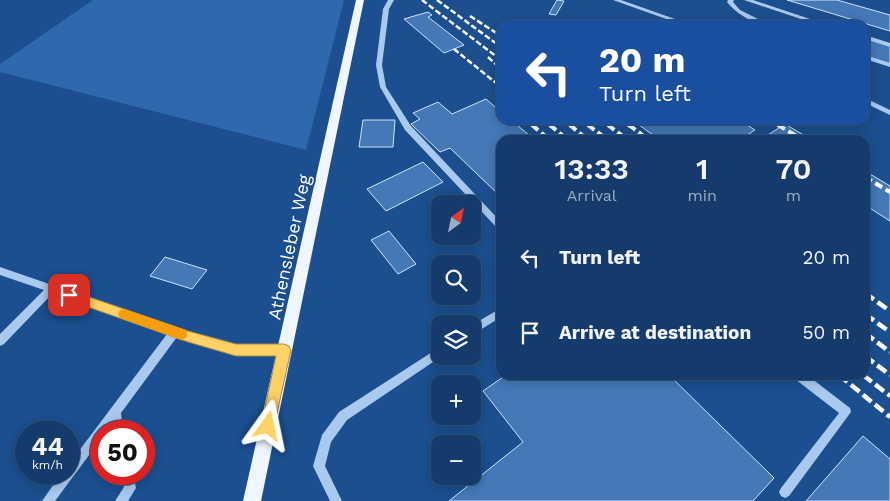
<!DOCTYPE html>
<html lang="en">
<head>
<meta charset="utf-8">
<style>
	body { margin:0; font-family:"Work Sans",sans-serif; background:#214673; color:#f1f3f6; height:100vh; display:flex; flex-direction:column; font-size:19px; white-space:nowrap }
	* { box-sizing:border-box; margin:0 }
	p { font-size:16px; color:#9dadc1 }
	.icon { flex:none; width:28px; height:28px; fill:none; stroke:currentColor; stroke-width:2; stroke-linecap:round; stroke-linejoin:round }
	.map { position:relative; flex:1; overflow:hidden }
	.panel { position:absolute; left:496px; top:135px; width:374px; height:245px; display:flex; flex-direction:column; background:#143b6b; border-radius:15px; box-shadow:0 2px 12px #0003,0 0 0 1px #33557e }
	.panel>* { flex:none }
	.banner { position:absolute; left:496px; top:20px; width:374px; height:105px; border-radius:15px; box-shadow:0 2px 12px #0003,0 0 0 1px #33557e; background:#1a4fa0; color:#fff; overflow:hidden }
	.needle { width:32px; rotate:33deg }
	.controls { position:absolute; left:431px; top:195px; display:grid; gap:10px }
	.controls a { display:grid; place-items:center; width:50px; height:50px; border-radius:10px; background:#143b6b; box-shadow:0 2px 12px #0003,0 0 0 1px #33557e; font-size:25px }
	.speed { position:absolute; left:15px; top:420px; display:flex; gap:10px; font-size:25px; font-weight:700; text-align:center }
	.speed>* { display:grid; place-content:center; width:65px; height:65px; border-radius:50%; background:#143b6b; box-shadow:0 2px 12px #0003,0 0 0 1px #33557e; line-height:1 }
	.speed small { font-size:12px; font-weight:400 }
	.speed .limit { border:8px solid #d22; background:#fff; color:#111 }
	.pin { position:absolute; display:grid; place-items:center; width:42px; height:42px; color:#fff; margin:-21px; border-radius:10px; box-shadow:0 2px 8px #0006 }
	.me { position:absolute; width:55px; margin:-28px; rotate:12deg; stroke-linejoin:round; filter:drop-shadow(0 0 4px #0008) }
	.turn { display:flex; align-items:center; gap:18px; height:105px; padding:0 20px; font-size:22px }
	.turn .icon { width:65px; height:65px; stroke-width:2.5 }
	.turn b { display:block; font-size:35px; line-height:42px }
	.eta { display:flex; justify-content:space-evenly; align-items:center; height:85px; text-align:center }
	.eta b { font-size:30px; font-weight:600; line-height:35px }
	ul { padding:0; list-style:none }
	li { display:flex; align-items:center; gap:15px; height:75px; padding:0 20px }
	li div { flex:1 }
	li b { display:block; font-size:19px }
	li em { font-style:normal }
	.map>svg:first-child { display:block }
	.green { fill:#2e69ad }
	.building { fill:#4478b7; stroke:#cfe3fa }
	.lines { fill:none; stroke-linecap:round; stroke-linejoin:round }
	.minor { fill:#a9c9ee; fill-rule:evenodd }
	.major { fill:#f0f6ff; fill-rule:evenodd }
	.rail-far2 { stroke:#fff; stroke-width:2.5; stroke-dasharray:6 2.5; stroke-linecap:butt }
	.rail-far1 { stroke:#fff; stroke-width:4; stroke-dasharray:8 4; stroke-linecap:butt }
	.rail { stroke:#fff; stroke-width:4.5; stroke-dasharray:11 4.5; stroke-linecap:butt }
	.route { fill:#ffd166; stroke:#a68842 }
	.slow { fill:#f59e0b }
	.labels { text-anchor:middle; dominant-baseline:central; stroke-width:4; stroke-linejoin:round; paint-order:stroke }
	.street-label { font-size:18px; fill:#fff; stroke:#1b4f8f }
</style>
</head>
<body>
<div class="map">
<svg width="890" height="501" viewBox="0 0 890 501">
	<rect width="100%" height="100%" fill="#1b4f8f"/>
	<path class="green" d="M93,0H344L306,150L0,72V64Z"/>
	<g class="building">
		<path d="M557,0L564,1L556,15L549,14Z"/>
		<path d="M787,0H837L890,15V31Z"/>
		<path d="M428,12L432,15L428,17L464,45L444,53L404,19Z"/>
		<path d="M865,38L890,46V64L865,56Z"/>
		<path d="M486,99L501,112V120H511L535,140H501V197L450,148L440,152L411,124L420,119L413,113L438,102L452,114Z"/>
		<path d="M363,120H395L393,147H359Z"/>
		<path d="M632,120H739L755,130L739,140H660Z"/>
		<path d="M785,124L812,140H760Z"/>
		<path d="M423,162L443,182L386,211L367,189Z"/>
		<path d="M865,171L890,186V221L865,205Z"/>
		<path d="M389,231L416,264L398,274L371,240Z"/>
		<path d="M165,257L207,270L192,289L150,276Z"/>
		<path d="M506,375H669L774,478L753,501H449L523,442L483,391Z"/>
		<path d="M863,436L890,459V501H806Z"/>
	</g>
	<g class="lines">
		<g class="minor">
			<path d="M388,0H394L389,9L382,65L386,87L411,126L501,222V230L498,229L405,130L380,87L376,65L383,9Z"/>
			<path d="M613,0H621L692,25H683Z"/>
			<path d="M728,0H734L733,2L740,10L770,25C754,25 737,14 727,2Z"/>
			<path d="M744,0H753L828,25H819Z"/>
			<path d="M865,35L890,43V47L865,39Z"/>
			<path d="M865,55L890,63V67L865,59Z"/>
			<path d="M865,98L890,110V115L865,103Z"/>
			<path d="M0,267L188,332L236,345H284L288,347L289,350L288,353L284,355H236L177,337L121,413L123,431H113L112,425L107,431H101V439L55,501H42L61,474H69V464L167,334L53,293L4,344L0,346V334L44,290L0,275Z"/>
			<path d="M501,308V317L472,335V325Z"/>
			<path d="M440,347V356H442L347,420L331,442L325,466L342,501H330L313,466L322,435L339,412Z"/>
			<path d="M794,375H807L850,408L851,412L789,496L785,498L781,496L779,492L781,488L839,413L795,379Z"/>
			<path d="M121,474H133L136,488L128,501H115L124,487Z"/>
		</g>
		<path class="major" d="M356,0H364L261,501H243Z"/>
		<g class="rail-far2">
			<path d="M422,0L501,60"/>
			<path d="M437,0L501,47"/>
			<path d="M470,16L501,36"/>
			<path d="M454,49L501,87"/>
			<path d="M488,57L501,69"/>
			<path d="M499,98L501,100"/>
			<path d="M526,120L534,127"/>
			<path d="M543,120L551,127"/>
			<path d="M563,120L571,127"/>
			<path d="M581,120L590,127"/>
			<path d="M601,120L610,127"/>
			<path d="M621,120L630,127"/>
			<path d="M769,120L780,127"/>
		</g>
		<g class="rail-far1">
			<path d="M532,125L550,140"/>
			<path d="M550,125L568,140"/>
			<path d="M570,125L588,140"/>
			<path d="M588,125L608,140"/>
			<path d="M608,125L628,140"/>
			<path d="M629,125L649,140"/>
			<path d="M778,125L803,140"/>
			<path d="M865,177L890,192"/>
		</g>
		<g class="rail">
			<path d="M865,293L890,311"/>
			<path d="M865,314L890,332"/>
			<path d="M865,333L890,352"/>
			<path d="M865,356L890,375"/>
			<path d="M839,375L890,417"/>
			<path d="M863,375L890,396"/>
		</g>
	</g>
	<path class="route" d="M69,290L188,331L236,344H284L289,346L291,350L273,431L268,433L263,431L261,426L276,356H236L188,342L65,299L63,295L65,292Z"/>
	<path class="slow" d="M124,309L186,330L187,334L186,338L181,340L120,318L118,314L120,310Z"/>
	<g class="labels">
		<g class="street-label">
			<text transform="translate(289 247) rotate(-78)">Athensleber Weg</text>
		</g>
	</g>
</svg>
<div class="controls">
<a><svg class="needle" viewBox="-14 -14 28 28"><path d="M0-13l5 13h-10z" fill="#e53935"/><path d="M0 13l5-13h-10z" fill="#9dadc1"/></svg></a>
<a><svg class="icon" aria-label="search" viewBox="0 0 24 24"><circle cx="10" cy="10" r="6"/><path d="M15 15l6 6"/></svg></a>
<a><svg class="icon" aria-label="layers" viewBox="0 0 24 24"><path d="M12 4l9 5-9 5-9-5zM3 14l9 5 9-5"/></svg></a>
<a>+</a>
<a>−</a>
</div>
<div class="speed"><div>44<small>km/h</small></div><div class="limit">50</div></div>
<div class="pin" style="left:69px;top:295px;background:#d93025"><svg class="icon" aria-label="arrive" viewBox="0 0 24 24"><path d="M6 21V4h12l-3 4 3 4H6"/></svg></div>
<svg class="me" style="left:268px;top:426px" viewBox="-20 -20 40 40"><path d="M0-17L14 15 0 8-14 15z" fill="#ffd166" stroke="#fff" stroke-width="4"/></svg>
<div class="banner">
<div class="turn"><svg class="icon" aria-label="left" viewBox="0 0 24 24"><path d="M17 20v-9H6M10 6l-5 5 5 5"/></svg><div><b>20 m</b>Turn left</div></div>
</div>
<section class="panel">
<div class="eta">
<div><b>13:33</b><p>Arrival</p></div>
<div><b>1</b><p>min</p></div>
<div><b>70</b><p>m</p></div>
</div>
<ul>
<li><svg class="icon" aria-label="left" viewBox="0 0 24 24"><path d="M17 20v-9H6M10 6l-5 5 5 5"/></svg><div><b>Turn left</b></div><em>20 m</em></li>
<li><svg class="icon" aria-label="arrive" viewBox="0 0 24 24"><path d="M6 21V4h12l-3 4 3 4H6"/></svg><div><b>Arrive at destination</b></div><em>50 m</em></li>
</ul>
</section>
</div>
</body>
</html>
